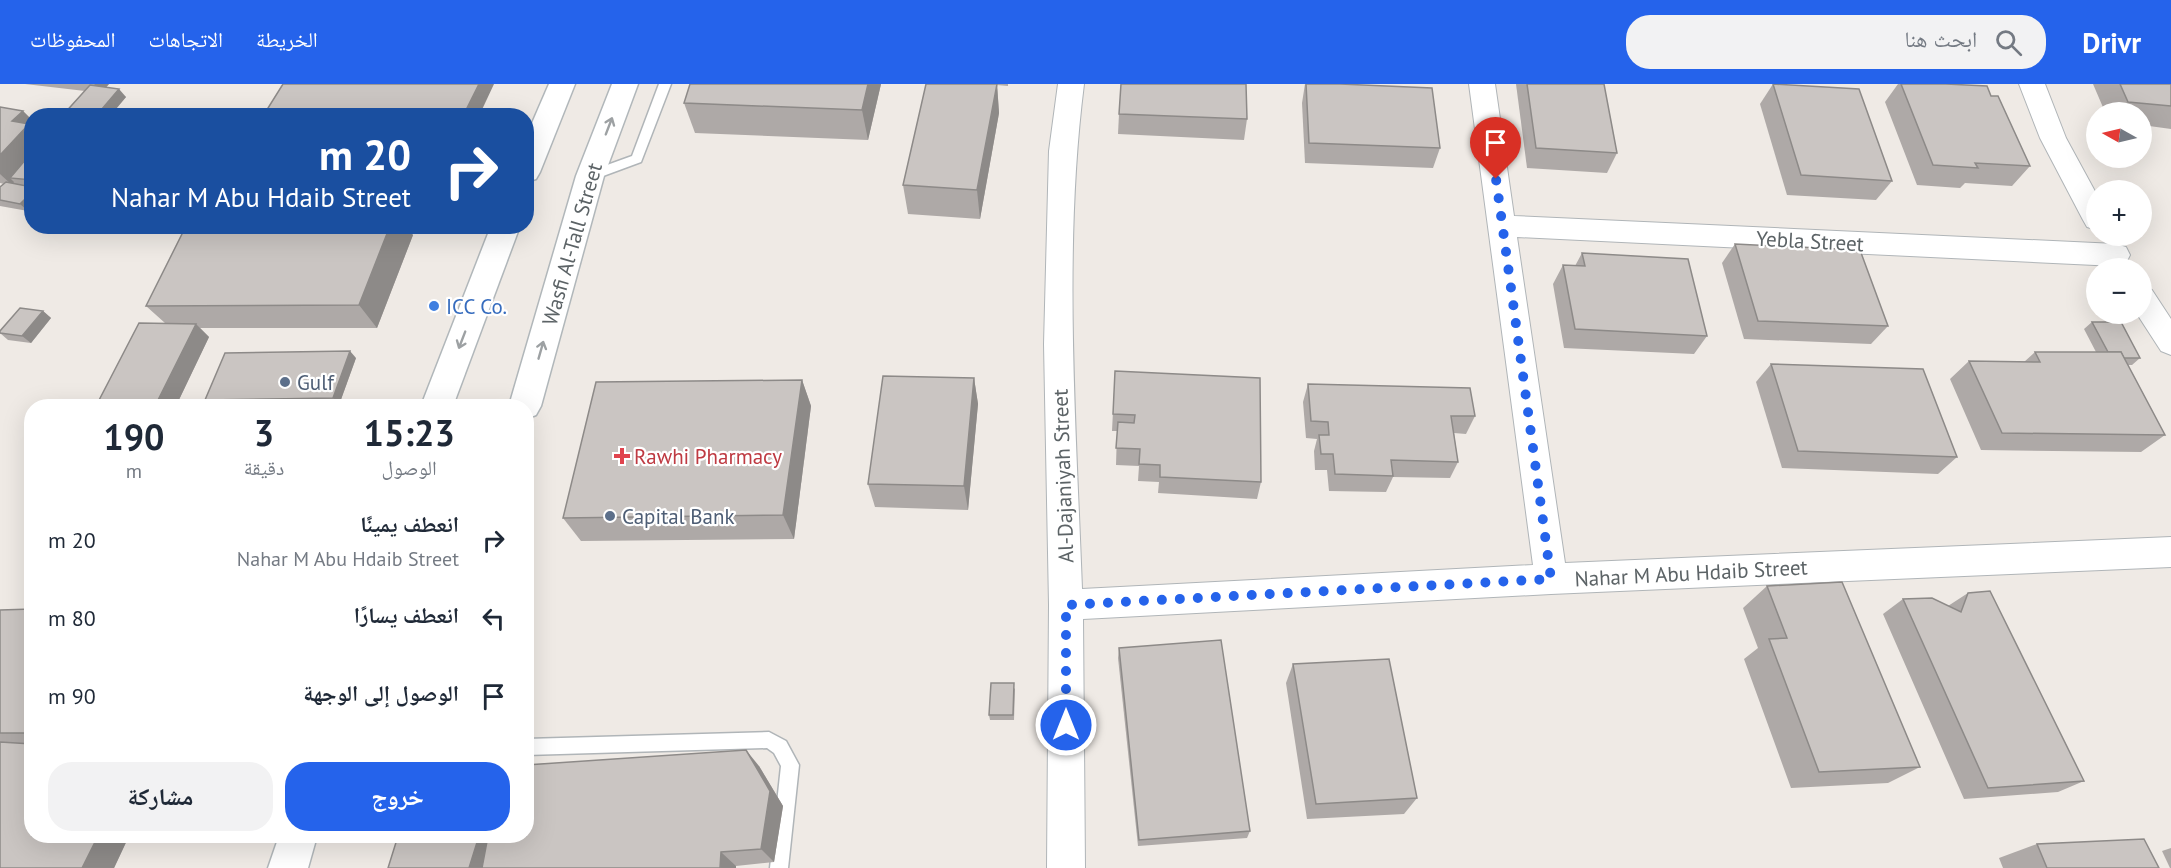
<!DOCTYPE html>
<html lang="ar">
<head>
<meta charset="utf-8">
<style>
	body { margin:0; font-family:"PT Sans","Noto Naskh Arabic",sans-serif; background:#f2f2f3; color:#1f2937; direction:rtl; height:100vh; display:flex; flex-direction:column; font-size:22px; white-space:nowrap }
	* { box-sizing:border-box; margin:0 }
	p { font-size:20px; color:#747a83 }
	.icon { flex:none; width:33px; height:33px; fill:none; stroke:currentColor; stroke-width:2; stroke-linecap:round; stroke-linejoin:round }
	.map { position:relative; flex:1; overflow:hidden; direction:ltr }
	.side { position:absolute; left:24px; top:315px; width:510px; height:444px; display:flex; flex-direction:column; background:#fff; border-radius:24px; box-shadow:0 6px 24px #0002; direction:rtl }
	.side>* { flex:none }
	.top-card { position:absolute; left:24px; top:24px; width:510px; height:126px; border-radius:24px; box-shadow:0 6px 24px #0002; direction:rtl; background:#1a4fa0; color:#fff; overflow:hidden }
	.needle { width:39px; rotate:278deg }
	.tools { position:absolute; left:2086px; top:18px; display:grid; gap:12px }
	.tools a { display:grid; place-items:center; width:66px; height:66px; border-radius:50%; background:#fff; box-shadow:0 6px 24px #0002; font-size:30px }
	.pin { position:absolute; display:grid; place-items:center; width:51px; height:51px; color:#fff; margin:-62px -26px; border-radius:50% 50% 50% 0; rotate:-45deg; box-shadow:0 0 6px #0007 }
	.pin .icon { rotate:45deg }
	.me { position:absolute; width:66px; margin:-33px; rotate:0deg; stroke-linejoin:round; filter:drop-shadow(0 0 4px #0008) }
	.turn { display:flex; align-items:center; gap:21px; height:126px; padding:0 24px; font-size:27px }
	.turn .icon { width:78px; height:78px; stroke-width:2.5 }
	.turn b { display:block; font-size:42px; line-height:51px }
	.eta { display:flex; justify-content:space-evenly; align-items:center; height:102px; text-align:center }
	.eta b { font-size:36px; font-weight:800; line-height:42px }
	.action { display:flex; gap:12px; margin-top:auto; padding:12px 24px }
	.action a { flex:1; height:69px; border-radius:24px; background:#2563eb; color:#fff; font-size:24px; font-weight:800; line-height:69px; text-align:center }
	.action a+a { background:#f2f2f3; color:#1f2937 }
	ul { padding:0; list-style:none }
	li { display:flex; align-items:center; gap:18px; height:78px; padding:0 24px }
	li div { flex:1 }
	li b { display:block; font-size:22px }
	li em { font-style:normal }
	header { display:flex; align-items:center; gap:36px; box-sizing:border-box; height:84px; padding:0 30px; background:#2563eb; color:#fff }
	header strong { font-size:28px }
	nav { display:flex; gap:33px; margin-inline-start:auto; font-size:21px }
	.search { width:420px; height:54px; background:#f2f2f3; display:flex; align-items:center; gap:15px; box-sizing:border-box; padding:0 21px; border-radius:24px; color:#747a83; font-size:22px }
	.map>svg:first-child { display:block }
	.lines { fill:none; stroke-linecap:round; stroke-linejoin:round }
	.service-casing { stroke:#b0b5b8; stroke-width:3 }
	.minor-casing { stroke:#b0b5b8; stroke-width:2 }
	.secondary-casing { stroke:#b1b7ba; stroke-width:3 }
	.service { fill:#fff; fill-rule:evenodd }
	.minor { fill:#fff; fill-rule:evenodd }
	.secondary { fill:#fff; fill-rule:evenodd }
	.wall { fill:#aea9a7 }
	.shaded-wall { fill:#8d8a88 }
	.building { fill:#cac5c2; stroke:#8d8a88; stroke-width:1.5 }
	.oneway { stroke:#9da1a3 }
	.route { stroke:#2563eb; stroke-width:10; stroke-dasharray:0 18 }
	.shop-dot { fill:#3f7fe0; stroke:#fff; stroke-width:2 }
	.service-dot { fill:#5c6f8a; stroke:#fff; stroke-width:2 }
	.health-dot { fill:#e0444e; stroke:#fff; stroke-width:2 }
	.labels { text-anchor:middle; dominant-baseline:central; stroke-width:4.5; stroke-linejoin:round; paint-order:stroke }
	.street-label { font-size:21px; fill:#5c6366; stroke:#fff }
	.shop-label { font-size:21px; fill:#366cbe; stroke:#fff; text-anchor:start }
	.service-label { font-size:21px; fill:#4e5e75; stroke:#fff; text-anchor:start }
	.health-label { font-size:21px; fill:#be3a42; stroke:#fff; text-anchor:start }
</style>
</head>
<body>
<header>
<strong>Drivr</strong>
<div class="search"><svg class="icon" aria-label="search" viewBox="0 0 24 24"><circle cx="10" cy="10" r="6"/><path d="M15 15l6 6"/></svg>ابحث هنا</div>
<nav><a>الخريطة</a><a>الاتجاهات</a><a>المحفوظات</a></nav>
</header>
<div class="map">
<svg width="2171" height="784" viewBox="0 0 2171 784">
	<rect width="100%" height="100%" fill="#efeae5"/>
	<g class="lines">
		<defs>
			<g id="service">
				<path d="M659,0H671L641,78L595,95H585L584,92L585,89L632,72Z"/>
				<path d="M769,648L786,657L799,681L788,784H770L781,682L774,669L767,664L526,671V655Z"/>
			</g>
			<g id="minor">
				<path d="M1058,0H1084C1063,165 1076,339 1082,505L1533,481L1469,0H1495L1514,132L2116,160L2126,163L2130,171L2126,179L2116,182L1517,153L1565,479L2171,453V483L1551,510L1083,535L1085,784H1047L1049,521L1044,260L1049,67Z"/>
				<path d="M2019,0H2045L2066,54L2097,111V146L2087,143L2083,136L2040,54Z"/>
				<path d="M2142,203L2152,206L2171,235V271L2161,267L2137,230H2142Z"/>
			</g>
			<g id="secondary">
				<path d="M549,0H575L540,88L536,95L526,98V53Z"/>
				<path d="M612,0H638L604,92L541,322L536,331L526,335V322H509L576,92Z"/>
				<path d="M491,142H520L453,322H421Z"/>
				<path d="M279,752H317L308,784H268Z"/>
			</g>
		</defs>
		<use href="#service" class="service-casing"/>
		<use href="#minor" class="minor-casing"/>
		<use href="#secondary" class="secondary-casing"/>
		<use href="#service" class="service"/>
		<use href="#minor" class="minor"/>
		<use href="#secondary" class="secondary"/>
	</g>
	<g class="wall">
		<path d="M25,0H109L106,3L126,13L110,32H62L85,7Z"/>
		<path d="M881,0L868,56L695,49L684,19Z"/>
		<path d="M926,0H1008V2L997,1L999,29L980,135L908,130L903,101Z"/>
		<path d="M1305,0L1440,64L1433,84L1305,79L1302,19Z"/>
		<path d="M1516,0H1604L1617,69L1607,89L1527,84Z"/>
		<path d="M1773,0L1892,97L1876,116L1787,111L1760,20Z"/>
		<path d="M1898,0H1946L1991,12L2030,82L2012,102L1965,99L1960,104L1917,101L1885,18Z"/>
		<path d="M2093,0H2171V45L2142,41V28H2105Z"/>
		<path d="M0,23L23,27L32,36V103L26,102L32,103V123L28,127L0,122V103L4,100L0,99Z"/>
		<path d="M1119,30L1247,35L1244,56L1118,50Z"/>
		<path d="M413,151L377,244H200L209,253L176,322H96L165,239L146,222Z"/>
		<path d="M1735,160L1888,242L1871,260L1744,255L1722,179Z"/>
		<path d="M1582,169L1707,252L1694,270L1564,264L1553,200L1563,181L1575,182Z"/>
		<path d="M43,227L51,234L31,259L8,256L0,249V247Z"/>
		<path d="M2092,238L2140,274L2132,281H2128L2165,351L2141,368L1981,366L1950,295L1969,277L2024,278L2035,268H2096L2084,245Z"/>
		<path d="M356,274L339,321L211,322L205,316Z"/>
		<path d="M1771,280L1957,373L1938,390L1782,384L1756,298Z"/>
		<path d="M1115,287L1261,398L1257,415L1158,409L1159,398L1138,397L1139,382L1116,381L1117,347H1112Z"/>
		<path d="M974,294L978,320L968,426L875,423L868,400Z"/>
		<path d="M802,296L811,322L794,455L581,457L563,434Z"/>
		<path d="M1308,300L1475,332L1466,350L1454,349L1458,378L1450,394L1393,393L1386,408L1329,407L1327,386H1315L1314,367L1317,355L1306,354L1303,318Z"/>
		<path d="M1767,502L1920,683L1888,699L1791,704L1744,575L1758,564L1743,524Z"/>
		<path d="M1968,509L2084,697L2058,708L1964,715L1883,530L1903,515L1948,522Z"/>
		<path d="M32,525V752H129L114,784H0V526Z"/>
		<path d="M1119,564L1250,747L1247,754L1138,762L1118,574Z"/>
		<path d="M1293,580L1417,714L1404,730L1307,735L1286,599Z"/>
		<path d="M1015,604L1014,636H990L989,631Z"/>
		<path d="M759,682L783,722L774,778L736,782L388,784Z"/>
		<path d="M2037,760L2159,784H2003L1999,774Z"/>
		<path d="M2171,764V784H2170L2162,767Z"/>
	</g>
	<g class="shaded-wall">
		<path d="M94,0H109L102,8Z"/>
		<path d="M479,0H494L479,32H463Z"/>
		<path d="M868,0H881L868,56L862,26Z"/>
		<path d="M997,0L999,29L980,135L977,106Z"/>
		<path d="M119,5L126,13L110,32H96Z"/>
		<path d="M23,27L32,36V79L10,94L14,98L12,101L0,90V71L12,37Z"/>
		<path d="M32,108V123L28,127L20,120Z"/>
		<path d="M390,142H407L413,151L377,244L359,221Z"/>
		<path d="M43,227L51,234L31,259L22,252Z"/>
		<path d="M196,240L209,253L176,322H155Z"/>
		<path d="M350,267L356,274L339,321L333,314Z"/>
		<path d="M974,294L978,320L968,426L964,402Z"/>
		<path d="M802,296L811,322L794,455L783,431Z"/>
		<path d="M746,666L759,682L783,722L774,778L761,765Z"/>
		<path d="M98,752H129L114,784H82Z"/>
		<path d="M479,752H498L489,784H469Z"/>
		<path d="M721,768L736,782V784H720Z"/>
	</g>
	<g class="building">
		<path d="M283,0H479L463,32H263Z"/>
		<path d="M690,0H868L862,26L684,19Z"/>
		<path d="M926,0H997L977,106L903,101Z"/>
		<path d="M1121,0H1246L1247,35L1119,30Z"/>
		<path d="M1306,0H1340L1432,4L1440,64L1309,59Z"/>
		<path d="M1527,0H1604L1617,69L1536,64Z"/>
		<path d="M1773,0L1859,5L1892,97L1801,91Z"/>
		<path d="M1901,0H1946L1987,2L1991,12H1998L2030,82L1975,79L1978,84L1933,81Z"/>
		<path d="M2120,0H2171V22L2128,18Z"/>
		<path d="M90,1L119,5L96,32H62Z"/>
		<path d="M0,23L23,27L12,37L29,40L0,71Z"/>
		<path d="M32,68V96L10,94Z"/>
		<path d="M6,98L32,103V108L20,120L0,116V103Z"/>
		<path d="M186,142H390L359,221L146,222Z"/>
		<path d="M1735,160L1860,166L1888,242L1758,237Z"/>
		<path d="M1582,169L1688,175L1707,252L1575,245L1563,181L1585,182Z"/>
		<path d="M20,224L43,227L22,252L0,249V247Z"/>
		<path d="M2092,238H2121L2140,274H2124L2121,268H2108Z"/>
		<path d="M139,239L196,240L155,322H96Z"/>
		<path d="M350,267L333,314L205,316L225,269Z"/>
		<path d="M2035,268H2121L2165,351L2002,349L1969,277L2040,278Z"/>
		<path d="M1771,280L1923,285L1957,373L1798,367Z"/>
		<path d="M1115,287L1260,294L1261,398L1160,393V381L1139,380L1140,365L1116,364L1118,338L1134,339L1135,331L1113,330Z"/>
		<path d="M883,292L974,294L964,402L868,400Z"/>
		<path d="M802,296L783,431L563,434L596,298Z"/>
		<path d="M1308,300L1470,304L1475,332H1451L1458,378L1391,376L1393,392L1335,390L1333,370H1321L1319,351H1329L1328,338L1311,337Z"/>
		<path d="M1842,498L1920,683L1819,688L1769,555L1787,554L1767,502Z"/>
		<path d="M1990,507L2084,697L1988,704L1903,515L1932,514L1961,528L1968,509Z"/>
		<path d="M32,525V649H0V526Z"/>
		<path d="M1221,556L1250,747L1139,756L1119,564Z"/>
		<path d="M1389,575L1417,714L1316,720L1293,580Z"/>
		<path d="M991,599H1014L1013,631H989Z"/>
		<path d="M0,658L32,660V752H98L82,784H0Z"/>
		<path d="M746,666L770,707L761,765L721,768L720,784H482L488,752H526V681Z"/>
		<path d="M398,752H479L469,784H388Z"/>
		<path d="M2144,755L2159,784H2047L2037,760Z"/>
	</g>
	<defs><path id="oneway-shaft" d="M-6 0H5M1.5-3L5.5 0L1.5 3" fill="none" stroke-width="1.6" stroke-linecap="round" stroke-linejoin="round" transform="scale(1.5)"/></defs>
	<g class="oneway">
		<use href="#oneway-shaft" transform="translate(609 42) rotate(-69)"/>
		<use href="#oneway-shaft" transform="translate(462 256) rotate(111)"/>
		<use href="#oneway-shaft" transform="translate(541 266) rotate(-74)"/>
	</g>
	<g class="lines">
		<path class="route" d="M1066,641V521L1551,495L1496,95"/>
	</g>
	<circle class="shop-dot" cx="434" cy="222" r="6"/>
	<g class="service-dot">
		<circle cx="285" cy="298" r="6"/>
		<circle cx="610" cy="432" r="6"/>
	</g>
	<path class="health-dot" d="M619 363h6v6h6v6h-6v6h-6v-6h-6v-6h6z"/>
	<g class="labels">
		<g class="street-label">
			<text transform="translate(1810 157) rotate(3)">Yebla Street</text>
			<text transform="translate(572 160) rotate(-74)">Wasfi Al-Tall Street</text>
			<text transform="translate(1063 392) rotate(-92)">Al-Dajaniyah Street</text>
			<text transform="translate(1691 489) rotate(-3)">Nahar M Abu Hdaib Street</text>
		</g>
		<g class="shop-label">
			<text x="446" y="222">ICC Co.</text>
		</g>
		<g class="service-label">
			<text x="297" y="298">Gulf</text>
			<text x="622" y="432">Capital Bank</text>
		</g>
		<g class="health-label">
			<text x="634" y="372">Rawhi Pharmacy</text>
		</g>
	</g>
</svg>
<div class="tools">
<a><svg class="needle" viewBox="-14 -14 28 28"><path d="M0-13l5 13h-10z" fill="#e53935"/><path d="M0 13l5-13h-10z" fill="#747a83"/></svg></a>
<a>+</a>
<a>−</a>
</div>
<div class="pin" style="left:1496px;top:95px;background:#d93025"><svg class="icon" aria-label="arrive" viewBox="0 0 24 24"><path d="M6 21V4h12l-3 4 3 4H6"/></svg></div>
<svg class="me" style="left:1066px;top:641px" viewBox="-20 -20 40 40"><circle r="17" fill="#2563eb" stroke="#fff" stroke-width="3"/><path d="M0-11L8 9 0 5-8 9z" fill="#fff"/></svg>
<div class="top-card">
<div class="turn"><svg class="icon" aria-label="right" viewBox="0 0 24 24"><path d="M7 20v-9h11M14 6l5 5-5 5"/></svg><div><b>20 m</b>Nahar M Abu Hdaib Street</div></div>
</div>
<section class="side">
<div class="eta">
<div><b>15:23</b><p>الوصول</p></div>
<div><b>3</b><p>دقيقة</p></div>
<div><b>190</b><p>m</p></div>
</div>
<ul>
<li><svg class="icon" aria-label="right" viewBox="0 0 24 24"><path d="M7 20v-9h11M14 6l5 5-5 5"/></svg><div><b>انعطف يمينًا</b><p>Nahar M Abu Hdaib Street</p></div><em>20 m</em></li>
<li><svg class="icon" aria-label="left" viewBox="0 0 24 24"><path d="M17 20v-9H6M10 6l-5 5 5 5"/></svg><div><b>انعطف يسارًا</b></div><em>80 m</em></li>
<li><svg class="icon" aria-label="arrive" viewBox="0 0 24 24"><path d="M6 21V4h12l-3 4 3 4H6"/></svg><div><b>الوصول إلى الوجهة</b></div><em>90 m</em></li>
</ul>
<div class="action"><a>خروج</a><a>مشاركة</a></div>
</section>
</div>
</body>
</html>
